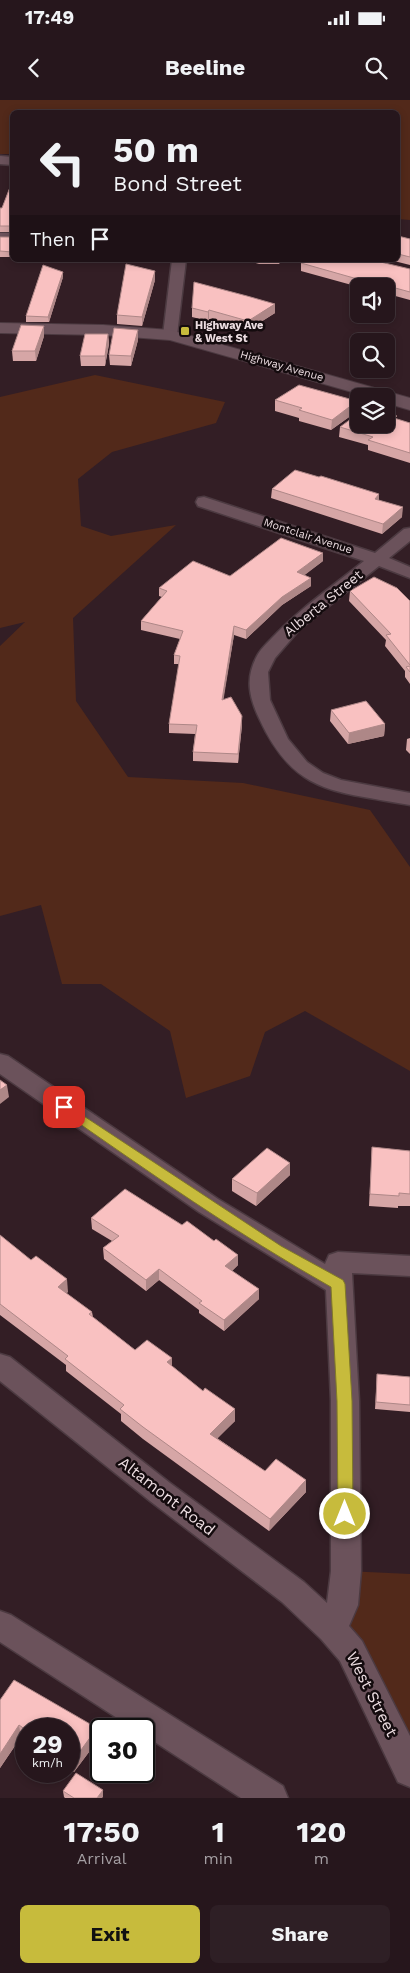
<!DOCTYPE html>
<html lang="en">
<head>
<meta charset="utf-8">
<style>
	body { margin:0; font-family:"Work Sans",sans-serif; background:#2e1f25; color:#f1f3f6; height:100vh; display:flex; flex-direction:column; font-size:19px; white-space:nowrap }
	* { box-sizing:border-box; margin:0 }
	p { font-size:16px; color:#a49fa3 }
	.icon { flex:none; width:28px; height:28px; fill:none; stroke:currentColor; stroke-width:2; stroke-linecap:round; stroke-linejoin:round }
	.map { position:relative; height:1698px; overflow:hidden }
	.side { display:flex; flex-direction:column; background:#26161c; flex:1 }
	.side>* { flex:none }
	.guide { position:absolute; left:10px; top:10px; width:390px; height:152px; border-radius:8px; box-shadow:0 2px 8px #0003,0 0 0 1px #42353b; background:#26161c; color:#f1f3f6; overflow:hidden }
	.tools { position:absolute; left:350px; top:178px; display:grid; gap:10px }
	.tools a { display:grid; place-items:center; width:45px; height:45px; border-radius:8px; background:#26161c; box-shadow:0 2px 8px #0003,0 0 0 1px #42353b; font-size:25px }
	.speed { position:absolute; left:15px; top:1618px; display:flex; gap:10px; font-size:25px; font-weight:700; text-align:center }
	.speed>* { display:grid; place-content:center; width:65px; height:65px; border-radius:50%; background:#26161c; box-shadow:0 2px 8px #0003,0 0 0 1px #42353b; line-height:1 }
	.speed small { font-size:12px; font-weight:400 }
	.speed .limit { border:2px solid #111; border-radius:8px; background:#fff; color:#111 }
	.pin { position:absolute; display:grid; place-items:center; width:42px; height:42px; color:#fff; margin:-21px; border-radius:10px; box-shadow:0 2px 8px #0006 }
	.me { position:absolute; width:55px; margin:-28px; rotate:0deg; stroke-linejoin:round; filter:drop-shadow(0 0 4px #0008) }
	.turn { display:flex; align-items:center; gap:18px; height:105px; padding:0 20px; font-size:22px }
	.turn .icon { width:65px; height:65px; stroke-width:2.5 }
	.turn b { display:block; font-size:35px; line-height:42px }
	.then { display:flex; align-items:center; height:48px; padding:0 20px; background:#0003; gap:10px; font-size:19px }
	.eta { display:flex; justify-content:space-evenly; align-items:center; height:85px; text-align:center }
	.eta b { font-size:30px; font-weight:700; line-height:35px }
	.action { display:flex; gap:10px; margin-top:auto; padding:10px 20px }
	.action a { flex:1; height:58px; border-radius:8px; background:#c7bb3c; color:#111; font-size:20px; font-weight:700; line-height:58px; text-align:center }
	.action a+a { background:#2e1f25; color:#f1f3f6 }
	.status { display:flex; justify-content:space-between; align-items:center; height:35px; padding:0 25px; background:#26161c; direction:ltr }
	.status svg { height:14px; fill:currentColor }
	header { display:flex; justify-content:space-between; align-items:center; height:65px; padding:0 20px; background:#26161c; font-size:22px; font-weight:700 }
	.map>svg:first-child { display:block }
	.green { fill:#52291a }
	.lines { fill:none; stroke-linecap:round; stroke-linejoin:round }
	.minor-casing { stroke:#4c3a41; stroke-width:3 }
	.secondary-casing { stroke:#4c3a41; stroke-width:2 }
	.minor { fill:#6b525b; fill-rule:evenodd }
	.secondary { fill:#6b525b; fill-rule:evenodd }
	.wall { fill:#d6a6a6 }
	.shaded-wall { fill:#ae8787 }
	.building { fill:#f9c1c1; stroke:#ae8787 }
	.route { fill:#c7bb3c; stroke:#817a27 }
	.poi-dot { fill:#c7bb3c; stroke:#140b0e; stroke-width:2 }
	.labels { text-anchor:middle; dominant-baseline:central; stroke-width:5; stroke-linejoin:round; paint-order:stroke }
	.far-poi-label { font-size:11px; font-weight:bold; fill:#ecdde1; stroke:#140b0e; text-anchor:start }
	.far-street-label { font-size:11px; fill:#ecdde1; stroke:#140b0e }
	.street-label { font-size:14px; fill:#ecdde1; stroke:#140b0e }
	.near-street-label { font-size:16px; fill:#ecdde1; stroke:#140b0e }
</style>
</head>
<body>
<div class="status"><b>17:49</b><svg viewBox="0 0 49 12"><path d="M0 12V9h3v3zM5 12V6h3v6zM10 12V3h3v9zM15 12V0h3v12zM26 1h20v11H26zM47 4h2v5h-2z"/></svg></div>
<header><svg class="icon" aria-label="back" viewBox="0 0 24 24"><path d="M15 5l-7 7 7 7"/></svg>Beeline<svg class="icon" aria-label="search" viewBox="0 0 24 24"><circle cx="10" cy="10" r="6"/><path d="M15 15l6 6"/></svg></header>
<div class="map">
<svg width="410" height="1698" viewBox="0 0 410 1698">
	<rect width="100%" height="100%" fill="#331e25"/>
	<g class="green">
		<path d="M0,0H410V120L398,119V12H12V54H0Z"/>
		<path d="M95,275L225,302L216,323L112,352L78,379L81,426L111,436L176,425L73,518L76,601L128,677L243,683L370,710L410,767V971L305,911L265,932L250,976L186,998L170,931L101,884H62L41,805L0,816V546L25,522L0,528V297Z"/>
		<path d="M346,1471L410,1474V1671L351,1551L342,1505Z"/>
	</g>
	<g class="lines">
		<defs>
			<g id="minor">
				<path d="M0,56L12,57V65L0,64Z"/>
				<rect x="0" y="133" width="12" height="8"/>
				<path d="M172,160H186L177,235L175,238H165L163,235Z"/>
				<path d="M204,397L375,453L404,429L410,428V441L389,458L410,467V478L379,466L300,529L275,558L268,572L270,600L288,639L307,662L323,673L341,680L410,693V705C335,691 294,695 259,618C249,597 245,578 257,556C260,550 266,544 271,539C299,509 333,486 364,461L198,406L196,402L198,398Z"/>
				<path d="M0,954L8,956L218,1099L325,1164L329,1155L338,1152L410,1156V1176L352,1173L359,1301L361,1471L358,1505L349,1526L362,1541L410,1636V1687L398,1682L340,1561L321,1539L282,1502L150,1401L0,1281V1254L10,1257L170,1383L304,1482L327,1503L331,1471V1301L326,1190L199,1112L0,974Z"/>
				<path d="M0,1511L11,1515L283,1686L288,1698H241L144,1635V1629H134L0,1542Z"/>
			</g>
			<path id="secondary" d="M0,223L103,225L170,230L410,298V310L386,303V296H366L170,240L103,235L0,233Z"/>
		</defs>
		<use href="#minor" class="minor-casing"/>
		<use href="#secondary" class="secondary-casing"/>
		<use href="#minor" class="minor"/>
		<use href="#secondary" class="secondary"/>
	</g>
	<g class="wall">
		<path d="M12,82V132H0V108H2Z"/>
		<path d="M398,136L410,139V165L390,160H398Z"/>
		<rect x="0" y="137" width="12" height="20"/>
		<path d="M98,160H137L136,161Z"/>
		<path d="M245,160H282L279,164H259Z"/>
		<path d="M301,163L410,169V200L388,194L386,195V186H359V187L301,171Z"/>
		<path d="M63,177L49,222H26V216Z"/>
		<path d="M155,180L142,226L117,224V215Z"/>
		<path d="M192,208L275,213L248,230L209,219L208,221L192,217Z"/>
		<path d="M108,234L109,244L105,266H81L80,256Z"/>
		<path d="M44,236L36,261H13L12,251Z"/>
		<path d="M138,240L131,266L110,265L109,255Z"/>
		<path d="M275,300L357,301L356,312L331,330L299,321V318L275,311Z"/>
		<path d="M396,319L410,323V363L368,350V345L339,337L340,327Z"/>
		<path d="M272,389L379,394V400L402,417L382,434L271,398Z"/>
		<path d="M323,461L304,475L311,478V486L282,505L246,539L234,535L223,599L242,625L238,663L193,661V652L195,634L169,633V624L179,564H174V555L180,539L141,530V521L162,497L159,496V488Z"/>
		<path d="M350,491L410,501V584L405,577V571L385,546L386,540L349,501Z"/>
		<path d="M331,610L385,624L384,636L348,644L330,621Z"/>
		<path d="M410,638V654L406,650L407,639Z"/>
		<path d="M372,1047L410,1051V1106H398V1108L369,1106Z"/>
		<path d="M290,1075L256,1106L232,1091V1079Z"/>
		<path d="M91,1118L182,1125L238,1155V1165L232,1171L259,1199L224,1231L199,1213V1210L159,1180L146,1191L104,1159L103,1148L112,1141L92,1129Z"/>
		<path d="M0,1135L68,1192L66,1193L92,1212L93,1217L135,1250L172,1258V1266L203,1291L235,1309V1321L217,1338L265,1371L306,1392L269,1431L143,1339L121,1321V1314L66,1271V1265L0,1215Z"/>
		<path d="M377,1274L410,1277V1312L375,1309Z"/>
		<path d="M0,1600L98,1640L74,1672L69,1668V1629H26V1641L21,1637L0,1668Z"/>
		<path d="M103,1690V1696L102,1698H65L64,1697L63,1691Z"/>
	</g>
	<g class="shaded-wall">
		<path d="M155,171V180L142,226V217Z"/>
		<path d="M63,172V177L49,222L48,217Z"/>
		<path d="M388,186V194L386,195V187Z"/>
		<path d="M275,204V213L248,230V221Z"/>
		<path d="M209,210V219L208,221V212Z"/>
		<path d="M44,226V236L36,261L35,251Z"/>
		<path d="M138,230V240L131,266V256Z"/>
		<path d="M108,234L109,244L105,266V256Z"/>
		<path d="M357,301L356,312L331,330L332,320Z"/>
		<path d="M379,394V404L375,399Z"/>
		<path d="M403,407L402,417L382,434L383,424Z"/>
		<path d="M323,453V461L297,481V472Z"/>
		<path d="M311,478V486L282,505L246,539V530L282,497Z"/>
		<path d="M234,526V535L222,609V600Z"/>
		<path d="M242,616V625L238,663V654Z"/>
		<path d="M385,624L384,636L348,644L349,633Z"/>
		<path d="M7,985L9,997L0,1004V990Z"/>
		<path d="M290,1063V1075L256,1106L257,1093Z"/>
		<path d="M238,1155V1165L225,1177V1166Z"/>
		<path d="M159,1169V1180L146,1191V1180Z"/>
		<path d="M67,1179L68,1192L59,1199L58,1187Z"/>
		<path d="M259,1189V1199L224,1231V1220Z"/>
		<path d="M172,1258V1270L167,1262Z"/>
		<path d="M235,1309V1321L210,1346V1334Z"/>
		<path d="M306,1380V1392L269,1431L270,1419Z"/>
		<path d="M19,1625L21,1637L0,1668V1654Z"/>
		<path d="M97,1628L98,1640L74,1672L73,1661Z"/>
		<path d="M103,1690V1696L102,1698H97Z"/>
	</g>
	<g class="building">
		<path d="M12,82V126H0V108H2Z"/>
		<path d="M398,136L410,139V157L398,154Z"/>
		<path d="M0,137H12V152L0,151Z"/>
		<path d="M307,160H372L410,169V192L388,186L386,187V186H382L301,163Z"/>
		<path d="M126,164L155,171L142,217L117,215Z"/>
		<path d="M43,165L63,172L48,217L26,216Z"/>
		<path d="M194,182L247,196L275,204L248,221L209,210L208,212L192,208Z"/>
		<path d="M21,225L44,226L35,251H12Z"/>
		<path d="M114,228L138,230L131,256L109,255Z"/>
		<path d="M85,234H108L105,256H80Z"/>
		<path d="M299,285L357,301L332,320L299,310L302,308L275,300Z"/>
		<path d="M359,313V324H386V313L397,316L394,318L410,323V353L368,340L373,337L340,327Z"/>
		<path d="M295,370L319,377L321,376L379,394L375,399L403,407L383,424L272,389Z"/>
		<path d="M281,438L323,453L297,472L311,478L282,497L246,530L234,526L222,600L231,597L242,616L238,654L193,652L197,625L169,624L180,556L174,555L183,531L141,521L167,491L159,488L193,461L230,476Z"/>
		<path d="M374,477L397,488L410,501V565L386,535L391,534L350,491Z"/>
		<path d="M410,566V572L406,567Z"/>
		<path d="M366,601L385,624L349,633L331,610Z"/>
		<path d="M0,980L7,985L0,990Z"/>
		<path d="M372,1047L410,1051V1094L399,1093V1096L370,1094Z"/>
		<path d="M267,1048L290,1063L257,1093L232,1079Z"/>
		<path d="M125,1089L182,1125L187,1121L214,1141L216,1139L238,1155L225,1166L259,1189L224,1220L199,1203L202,1201L159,1169L146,1180L103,1148L119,1136L91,1118Z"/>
		<path d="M0,1135L31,1160L36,1156L67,1179L58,1187L92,1212L89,1214L135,1250L147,1240L172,1258L167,1262L203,1291L205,1288L235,1309L210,1334L265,1371L276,1359L306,1380L270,1419L143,1327L120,1309L124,1305L65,1259L68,1256L0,1204Z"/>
		<path d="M377,1274L410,1277V1305L376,1302Z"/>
		<path d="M14,1580L97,1628L73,1661L69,1658V1629H26V1630L19,1625L0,1654V1600Z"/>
		<path d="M76,1673L103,1690L97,1698H74L63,1691Z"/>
	</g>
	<path class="route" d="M64,1003L281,1146L343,1180L345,1184L352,1301L353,1414L351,1419L345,1421L340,1419L338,1414L337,1301L331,1187C237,1134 149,1072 60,1010L58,1007L60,1004Z"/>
	<rect class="poi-dot" x="180" y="226" width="10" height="10" rx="2.5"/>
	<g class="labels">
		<g class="far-poi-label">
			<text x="195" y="225">Highway Ave<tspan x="195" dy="13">&amp; West St</tspan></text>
		</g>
		<g class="far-street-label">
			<text transform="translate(282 266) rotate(16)">Highway Avenue</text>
			<text transform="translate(308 436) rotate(18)">Montclair Avenue</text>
		</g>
		<g class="street-label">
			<text transform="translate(323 503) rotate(-39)">Alberta Street</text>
		</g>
		<g class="near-street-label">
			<text transform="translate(167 1396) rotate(38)">Altamont Road</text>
			<text transform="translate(372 1594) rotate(63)">West Street</text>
		</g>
	</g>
</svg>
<div class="tools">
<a><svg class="icon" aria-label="sound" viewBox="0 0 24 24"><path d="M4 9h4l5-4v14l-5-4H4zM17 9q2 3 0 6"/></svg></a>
<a><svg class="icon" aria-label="search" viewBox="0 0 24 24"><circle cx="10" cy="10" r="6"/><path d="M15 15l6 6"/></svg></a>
<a><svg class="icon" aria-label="layers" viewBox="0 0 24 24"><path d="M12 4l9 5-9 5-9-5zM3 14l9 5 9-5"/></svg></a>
</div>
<div class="speed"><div>29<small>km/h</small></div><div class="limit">30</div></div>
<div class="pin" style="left:64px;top:1007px;background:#d93025"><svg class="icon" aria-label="arrive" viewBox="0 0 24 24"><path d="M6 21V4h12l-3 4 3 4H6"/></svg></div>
<svg class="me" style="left:345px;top:1414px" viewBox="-20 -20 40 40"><circle r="17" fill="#c7bb3c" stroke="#fff" stroke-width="3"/><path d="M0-11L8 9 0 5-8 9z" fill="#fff"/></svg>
<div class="guide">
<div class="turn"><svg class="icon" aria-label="left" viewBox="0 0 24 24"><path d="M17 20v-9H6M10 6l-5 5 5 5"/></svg><div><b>50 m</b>Bond Street</div></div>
<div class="then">Then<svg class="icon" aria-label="arrive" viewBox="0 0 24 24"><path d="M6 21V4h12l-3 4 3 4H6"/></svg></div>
</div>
</div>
<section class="side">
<div class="eta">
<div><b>17:50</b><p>Arrival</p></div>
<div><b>1</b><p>min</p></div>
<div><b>120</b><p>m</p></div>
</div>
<div class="action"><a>Exit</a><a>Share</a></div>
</section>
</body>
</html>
